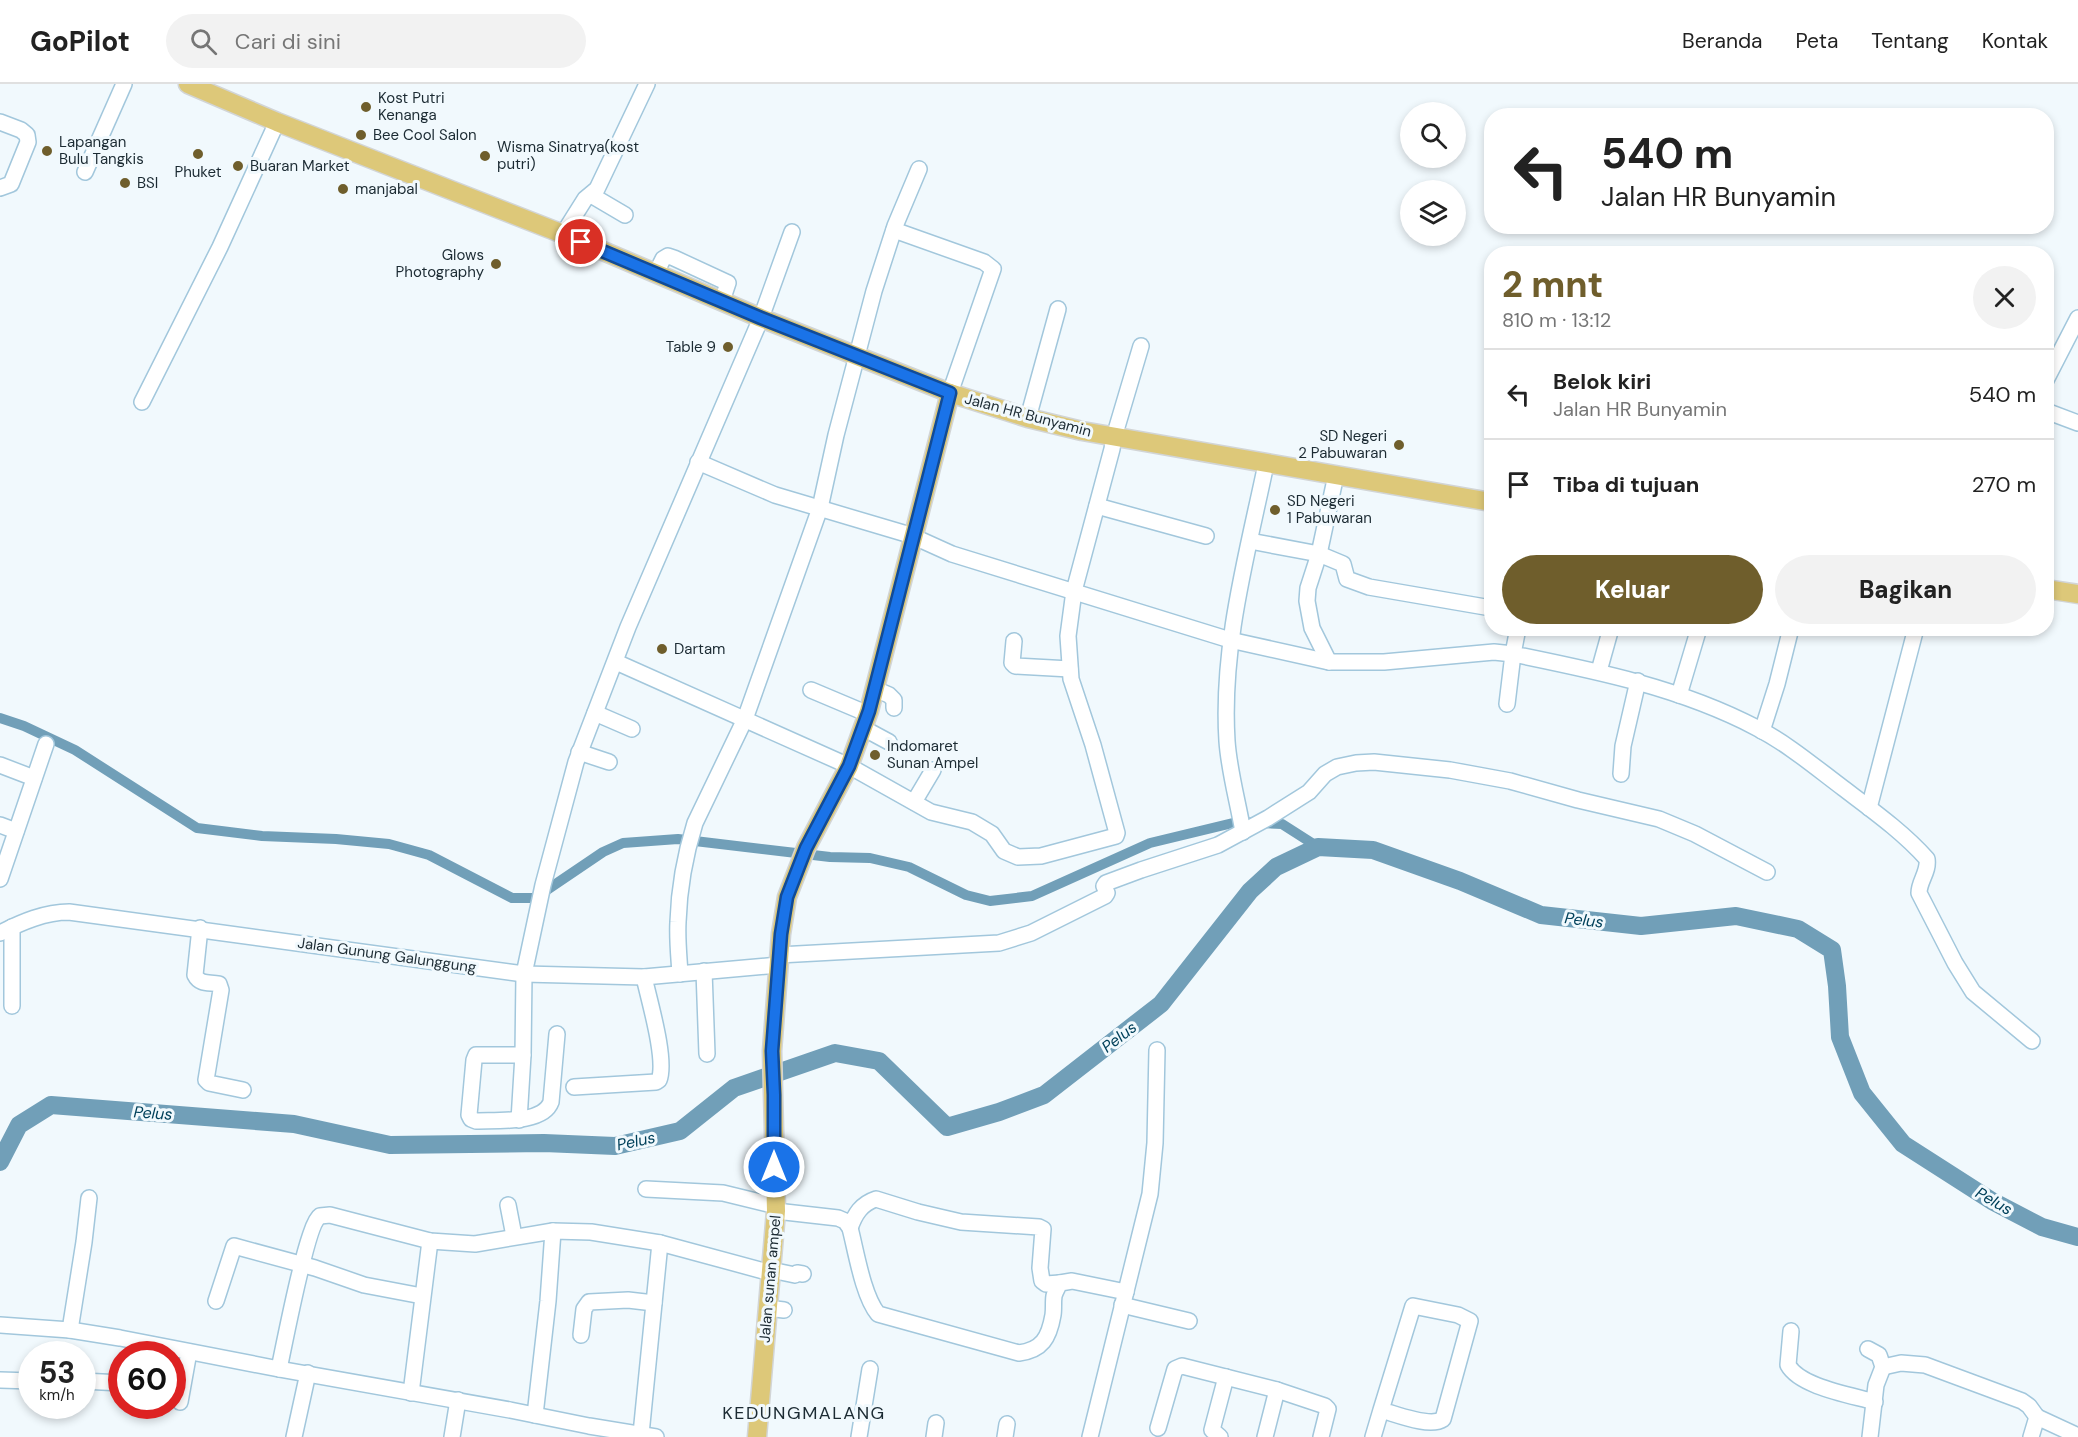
<!DOCTYPE html>
<html lang="id">
<head>
<meta charset="utf-8">
<style>
	body { margin:0; font-family:"DM Sans",sans-serif; background:#f2f2f2; color:#222; height:100vh; display:flex; flex-direction:column; font-size:22px; white-space:nowrap }
	* { box-sizing:border-box; margin:0 }
	p { font-size:20px; color:#767676 }
	.icon { flex:none; width:33px; height:33px; fill:none; stroke:currentColor; stroke-width:2; stroke-linecap:round; stroke-linejoin:round }
	.map { position:relative; flex:1; overflow:hidden }
	.sheet { position:absolute; left:1484px; top:162px; width:570px; height:390px; display:flex; flex-direction:column; background:#fff; border-radius:24px; box-shadow:0 3px 9px #0003 }
	.sheet>* { flex:none }
	.top-card { position:absolute; left:1484px; top:24px; width:570px; height:126px; border-radius:24px; box-shadow:0 3px 9px #0003; background:#fff; color:#222; overflow:hidden }
	.controls { position:absolute; left:1400px; top:18px; display:grid; gap:12px }
	.controls a { display:grid; place-items:center; width:66px; height:66px; border-radius:50%; background:#fff; box-shadow:0 3px 9px #0003; font-size:30px }
	.speed { position:absolute; left:18px; top:1257px; display:flex; gap:12px; font-size:30px; font-weight:700; text-align:center }
	.speed>* { display:grid; place-content:center; width:78px; height:78px; border-radius:50%; background:#fff; box-shadow:0 3px 9px #0003; line-height:1 }
	.speed small { font-size:15px; font-weight:400 }
	.speed .limit { border:9px solid #d22; background:#fff; color:#111 }
	.pin { position:absolute; display:grid; place-items:center; width:51px; height:51px; color:#fff; margin:-26px; border:3px solid #fff; border-radius:50%; box-shadow:0 2px 6px #0007 }
	.me { position:absolute; width:66px; margin:-33px; rotate:0deg; stroke-linejoin:round; filter:drop-shadow(0 0 4px #0008) }
	.turn { display:flex; align-items:center; gap:21px; height:126px; padding:0 18px; font-size:27px }
	.turn .icon { width:78px; height:78px; stroke-width:2.5 }
	.turn b { display:block; font-size:42px; line-height:51px }
	.round { display:grid; place-items:center; flex:none; width:63px; height:63px; border-radius:32px; background:#f2f2f2 }
	.headline { display:flex; align-items:center; justify-content:space-between; height:102px; padding:0 18px }
	h1 { font-size:36px; font-weight:800; line-height:45px; color:#6f5e2c }
	.button { display:flex; gap:12px; margin-top:auto; padding:12px 18px }
	.button a { flex:1; height:69px; border-radius:36px; background:#6f5e2c; color:#fff; font-size:24px; font-weight:800; line-height:69px; text-align:center }
	.button a+a { background:#f2f2f2; color:#222 }
	ul { padding:0; list-style:none }
	li { display:flex; align-items:center; gap:18px; height:90px; padding:0 18px; border-top:2px solid #e0e0e0 }
	li div { flex:1 }
	li b { display:block; font-size:22px }
	li em { font-style:normal }
	header { display:flex; align-items:center; gap:36px; box-sizing:border-box; height:84px; padding:0 30px; background:#fff; border-bottom:2px solid #e0e0e0 }
	header strong { font-size:28px }
	nav { display:flex; gap:33px; margin-inline-start:auto; font-size:21px }
	.search { width:420px; height:54px; background:#f2f2f2; display:flex; align-items:center; gap:15px; box-sizing:border-box; padding:0 21px; border-radius:33px; color:#767676; font-size:22px }
	.map>svg:first-child { display:block }
	.lines { fill:none; stroke-linecap:round; stroke-linejoin:round }
	.canal { stroke:#719fb8; stroke-width:10 }
	.river { stroke:#719fb8; stroke-width:18 }
	.minor-casing { stroke:#a2c7dc; stroke-width:18 }
	.major-casing { stroke:#d2d5d6; stroke-width:21 }
	.minor { stroke:#fff; stroke-width:15 }
	.major { stroke:#ddc879; stroke-width:18 }
	.route-casing { stroke:#114b97; stroke-width:15 }
	.route { stroke:#1a73e8; stroke-width:10 }
	.poi-dot { fill:#6f5e2c; stroke:#f1f9fd; stroke-width:2 }
	.labels { text-anchor:middle; dominant-baseline:central; stroke-width:6; stroke-linejoin:round; paint-order:stroke }
	.poi-label { font-size:15px; fill:#1c2b33; stroke:#f1f9fd; text-anchor:start }
	.street-label { font-size:15px; fill:#1c2b33; stroke:#f1f9fd }
	.water-label { font-size:16px; font-style:italic; fill:#00405a; stroke:#f1f9fd }
	.quarter-label { font-size:18px; letter-spacing:1.5px; fill:#1c2b33; stroke:#f1f9fd }
</style>
</head>
<body>
<header>
<strong>GoPilot</strong>
<div class="search"><svg class="icon" aria-label="search" viewBox="0 0 24 24"><circle cx="10" cy="10" r="6"/><path d="M15 15l6 6"/></svg>Cari di sini</div>
<nav><a>Beranda</a><a>Peta</a><a>Tentang</a><a>Kontak</a></nav>
</header>
<div class="map">
<svg width="2078" height="1353" viewBox="0 0 2078 1353">
	<rect width="100%" height="100%" fill="#f1f9fd"/>
	<g class="lines">
		<path class="canal" d="M0,634L24,642L75,666L197,744L262,752L336,755L389,760L429,771L512,814H535L603,768L623,759L678,755L830,773L870,774L909,783L966,811L990,817L1032,812L1150,759L1237,738L1282,740L1318,763"/>
		<path class="river" d="M0,1078L19,1041L51,1021L294,1040L390,1061L544,1059L615,1062L680,1047L734,1004L835,969L879,977L947,1043L999,1028L1044,1011L1161,920L1250,807L1276,783L1318,763L1373,766L1460,797L1541,831L1641,842L1736,832L1798,845L1832,866L1837,902L1840,953L1862,1009L1903,1060L1992,1117L2042,1143L2078,1153"/>
		<defs>
			<g id="minor">
				<path d="M0,38L21,46L27,51L28,58L11,100L0,104"/>
				<path d="M85,88L124,0"/>
				<path d="M591,111L625,131"/>
				<path d="M894,146L984,178L993,185L950,309"/>
				<path d="M563,150L585,115L597,105L647,0"/>
				<path d="M656,189L663,175L668,172L674,174L728,199L722,217"/>
				<path d="M2046,296L2078,234"/>
				<path d="M142,318L220,163L277,38"/>
				<path d="M2046,327L2078,339"/>
				<path d="M1028,334L1058,225"/>
				<path d="M698,378L775,411L910,451L952,470L1230,556L1329,578H1384L1494,568L1513,570L1507,620"/>
				<path d="M1097,422L1206,452"/>
				<path d="M1250,457L1319,470L1343,480L1347,495L1369,503L1491,524"/>
				<path d="M1518,544L1513,570C1597,587 1681,604 1757,644C1788,660 1815,683 1843,704C1872,726 1903,748 1927,775C1929,788 1919,797 1919,809L1955,879L1973,908L2032,957"/>
				<path d="M1014,557L1012,579L1015,582L1070,585"/>
				<path d="M616,578L849,682L931,728L972,738L992,750L1004,767L1018,773L1041,772L1116,752L1117,749L1093,661L1071,595L1068,552L1074,507L1112,365L1114,353L1141,262"/>
				<path d="M1329,578L1312,544L1307,517L1308,504L1319,470L1336,391"/>
				<path d="M1599,587L1611,544"/>
				<path d="M875,605L889,611L894,616V624"/>
				<path d="M811,606L868,630"/>
				<path d="M1679,611L1699,544"/>
				<path d="M595,629L632,645"/>
				<path d="M863,644L889,658"/>
				<path d="M1762,647L1777,600L1791,544"/>
				<path d="M579,668L609,678"/>
				<path d="M0,681L34,694"/>
				<path d="M1621,690L1623,662L1638,597"/>
				<path d="M914,718L933,686"/>
				<path d="M1869,724L1916,544"/>
				<path d="M0,741L16,747"/>
				<path d="M1243,748C1238,718 1229,687 1227,657C1221,563 1247,471 1266,380"/>
				<path d="M0,795L46,660"/>
				<path d="M12,843V922"/>
				<path d="M200,844L195,891C200,901 209,898 219,900L221,906L206,996L209,999L243,1006"/>
				<path d="M0,849C22,838 45,828 69,828L524,890L644,893L778,881"/>
				<path d="M779,871L999,859L1031,849L1105,812L1107,809L1104,802L1106,799L1141,786L1218,761L1268,734L1309,708L1325,690L1337,683L1356,679L1374,678L1450,686L1510,697L1578,716L1659,735L1695,750L1767,788"/>
				<path d="M704,887L707,970"/>
				<path d="M680,890C679,873 677,855 678,838C679,805 685,771 695,739L745,635L820,424L836,351L874,207L895,142L919,85"/>
				<path d="M523,971H476L474,976L469,1031L471,1035L476,1037C497,1036 543,1040 551,1018L557,950"/>
				<path d="M574,1003L656,998L659,996C667,976 649,916 644,893"/>
				<path d="M519,1036L523,971L524,890L543,801L576,678L628,543L761,234L792,148"/>
				<path d="M646,1105L723,1109L776,1122"/>
				<path d="M508,1121L514,1152"/>
				<path d="M776,1127L838,1134L845,1137L850,1144C856,1167 863,1212 878,1230L1019,1269C1042,1266 1049,1254 1053,1231C1054,1225 1053,1218 1054,1212C1055,1208 1058,1203 1060,1199L1072,1197L1126,1208"/>
				<path d="M850,1144C855,1130 861,1120 876,1115L918,1128L961,1138L1039,1143L1043,1145L1040,1184L1042,1197L1046,1200L1060,1199"/>
				<path d="M771,1186L795,1191L797,1189L803,1190"/>
				<path d="M216,1217L234,1162L315,1184L364,1201L422,1212"/>
				<path d="M1122,1221L1189,1237"/>
				<path d="M767,1224L784,1226"/>
				<path d="M0,1241L70,1246L120,1254L279,1285L510,1326L589,1342L656,1353"/>
				<path d="M70,1246L84,1158L89,1114"/>
				<path d="M1791,1247L1788,1281C1800,1303 1851,1311 1875,1318"/>
				<path d="M581,1251L584,1225L589,1218L628,1216L654,1219"/>
				<path d="M1868,1265L1879,1271L1883,1283L1876,1301L1870,1353"/>
				<path d="M1883,1283L1901,1279L1925,1281L2022,1317L2029,1322L2037,1333"/>
				<path d="M279,1285C284,1262 307,1140 320,1132L330,1131L430,1157L475,1160L553,1147L591,1148L660,1159L771,1189"/>
				<path d="M0,1296L32,1297"/>
				<path d="M82,1297L122,1299"/>
				<path d="M1277,1306L1325,1322L1328,1325L1321,1353"/>
				<path d="M411,1309L430,1157"/>
				<path d="M180,1318L189,1268"/>
				<path d="M535,1331L548,1217L553,1147"/>
				<path d="M1158,1344L1175,1285L1182,1282L1277,1306L1265,1353"/>
				<path d="M641,1350L660,1159"/>
				<path d="M294,1353L308,1289"/>
				<path d="M452,1353L458,1316"/>
				<path d="M859,1353L870,1285"/>
				<path d="M934,1353L936,1339"/>
				<path d="M1005,1353L1007,1340"/>
				<path d="M1090,1353L1150,1110L1155,1059L1157,966"/>
				<path d="M1220,1353L1212,1346L1226,1293"/>
				<path d="M1373,1353L1381,1326C1396,1330 1430,1344 1443,1335L1470,1237L1458,1231L1413,1222L1381,1326"/>
				<path d="M2031,1353L2037,1333L2078,1352"/>
			</g>
			<g id="major">
				<path d="M188,0L277,38L563,150L761,234L950,309L1028,334L1082,347L1491,418"/>
				<path d="M2046,505L2078,510"/>
				<path d="M757,1353L776,1127L772,967L781,850L787,813L806,764L849,682L869,627L950,309"/>
			</g>
		</defs>
		<use href="#minor" class="minor-casing"/>
		<use href="#major" class="major-casing"/>
		<use href="#minor" class="minor"/>
		<use href="#major" class="major"/>
	</g>
	<g class="lines">
		<defs>
			<path id="route" d="M581,158L761,234L950,309L869,627L849,682L806,764L787,813L781,850L772,967L774,1011V1083"/>
		</defs>
		<use href="#route" class="route-casing"/>
		<use href="#route" class="route"/>
	</g>
	<g class="poi-dot">
		<circle cx="366" cy="23" r="6"/>
		<circle cx="361" cy="51" r="6"/>
		<circle cx="47" cy="67" r="6"/>
		<circle cx="198" cy="70" r="6"/>
		<circle cx="485" cy="72" r="6"/>
		<circle cx="238" cy="82" r="6"/>
		<circle cx="125" cy="99" r="6"/>
		<circle cx="343" cy="105" r="6"/>
		<circle cx="496" cy="180" r="6"/>
		<circle cx="728" cy="263" r="6"/>
		<circle cx="1399" cy="361" r="6"/>
		<circle cx="1275" cy="426" r="6"/>
		<circle cx="662" cy="565" r="6"/>
		<circle cx="875" cy="671" r="6"/>
	</g>
	<g class="labels">
		<g class="poi-label">
			<text x="378" y="14">Kost Putri<tspan x="378" dy="17">Kenanga</tspan></text>
			<text x="373" y="51">Bee Cool Salon</text>
			<text x="59" y="58">Lapangan<tspan x="59" dy="17">Bulu Tangkis</tspan></text>
			<text x="497" y="63">Wisma Sinatrya(kost<tspan x="497" dy="17">putri)</tspan></text>
			<text x="250" y="82">Buaran Market</text>
			<text x="198" y="88" text-anchor="middle">Phuket</text>
			<text x="137" y="99">BSI</text>
			<text x="355" y="105">manjabal</text>
			<text x="484" y="171" text-anchor="end">Glows<tspan x="484" dy="17">Photography</tspan></text>
			<text x="716" y="263" text-anchor="end">Table 9</text>
			<text x="1387" y="352" text-anchor="end">SD Negeri<tspan x="1387" dy="17">2 Pabuwaran</tspan></text>
			<text x="1287" y="417">SD Negeri<tspan x="1287" dy="17">1 Pabuwaran</tspan></text>
			<text x="674" y="565">Dartam</text>
			<text x="887" y="662">Indomaret<tspan x="887" dy="17">Sunan Ampel</tspan></text>
		</g>
		<g class="street-label">
			<text transform="translate(1028 331) rotate(15)">Jalan HR Bunyamin</text>
			<text transform="translate(387 871) rotate(8)">Jalan Gunung Galunggung</text>
			<text transform="translate(770 1195) rotate(-85)">Jalan sunan ampel</text>
		</g>
		<g class="water-label">
			<text transform="translate(1584 836) rotate(7)">Pelus</text>
			<text transform="translate(1119 953) rotate(-38)">Pelus</text>
			<text transform="translate(153 1029) rotate(4)">Pelus</text>
			<text transform="translate(636 1057) rotate(-12)">Pelus</text>
			<text transform="translate(1994 1117) rotate(30)">Pelus</text>
		</g>
		<g class="quarter-label">
			<text x="804" y="1329">KEDUNGMALANG</text>
		</g>
	</g>
</svg>
<div class="controls">
<a><svg class="icon" aria-label="search" viewBox="0 0 24 24"><circle cx="10" cy="10" r="6"/><path d="M15 15l6 6"/></svg></a>
<a><svg class="icon" aria-label="layers" viewBox="0 0 24 24"><path d="M12 4l9 5-9 5-9-5zM3 14l9 5 9-5"/></svg></a>
</div>
<div class="speed"><div>53<small>km/h</small></div><div class="limit">60</div></div>
<div class="pin" style="left:581px;top:158px;background:#d93025"><svg class="icon" aria-label="arrive" viewBox="0 0 24 24"><path d="M6 21V4h12l-3 4 3 4H6"/></svg></div>
<svg class="me" style="left:774px;top:1083px" viewBox="-20 -20 40 40"><circle r="17" fill="#1a73e8" stroke="#fff" stroke-width="3"/><path d="M0-11L8 9 0 5-8 9z" fill="#fff"/></svg>
<div class="top-card">
<div class="turn"><svg class="icon" aria-label="left" viewBox="0 0 24 24"><path d="M17 20v-9H6M10 6l-5 5 5 5"/></svg><div><b>540 m</b>Jalan HR Bunyamin</div></div>
</div>
<section class="sheet">
<div class="headline"><div><h1>2 mnt</h1><p>810 m · 13:12</p></div><a class="round"><svg class="icon" aria-label="close" viewBox="0 0 24 24"><path d="M6 6l12 12M18 6L6 18"/></svg></a></div>
<ul>
<li><svg class="icon" aria-label="left" viewBox="0 0 24 24"><path d="M17 20v-9H6M10 6l-5 5 5 5"/></svg><div><b>Belok kiri</b><p>Jalan HR Bunyamin</p></div><em>540 m</em></li>
<li><svg class="icon" aria-label="arrive" viewBox="0 0 24 24"><path d="M6 21V4h12l-3 4 3 4H6"/></svg><div><b>Tiba di tujuan</b></div><em>270 m</em></li>
</ul>
<div class="button"><a>Keluar</a><a>Bagikan</a></div>
</section>
</div>
</body>
</html>
